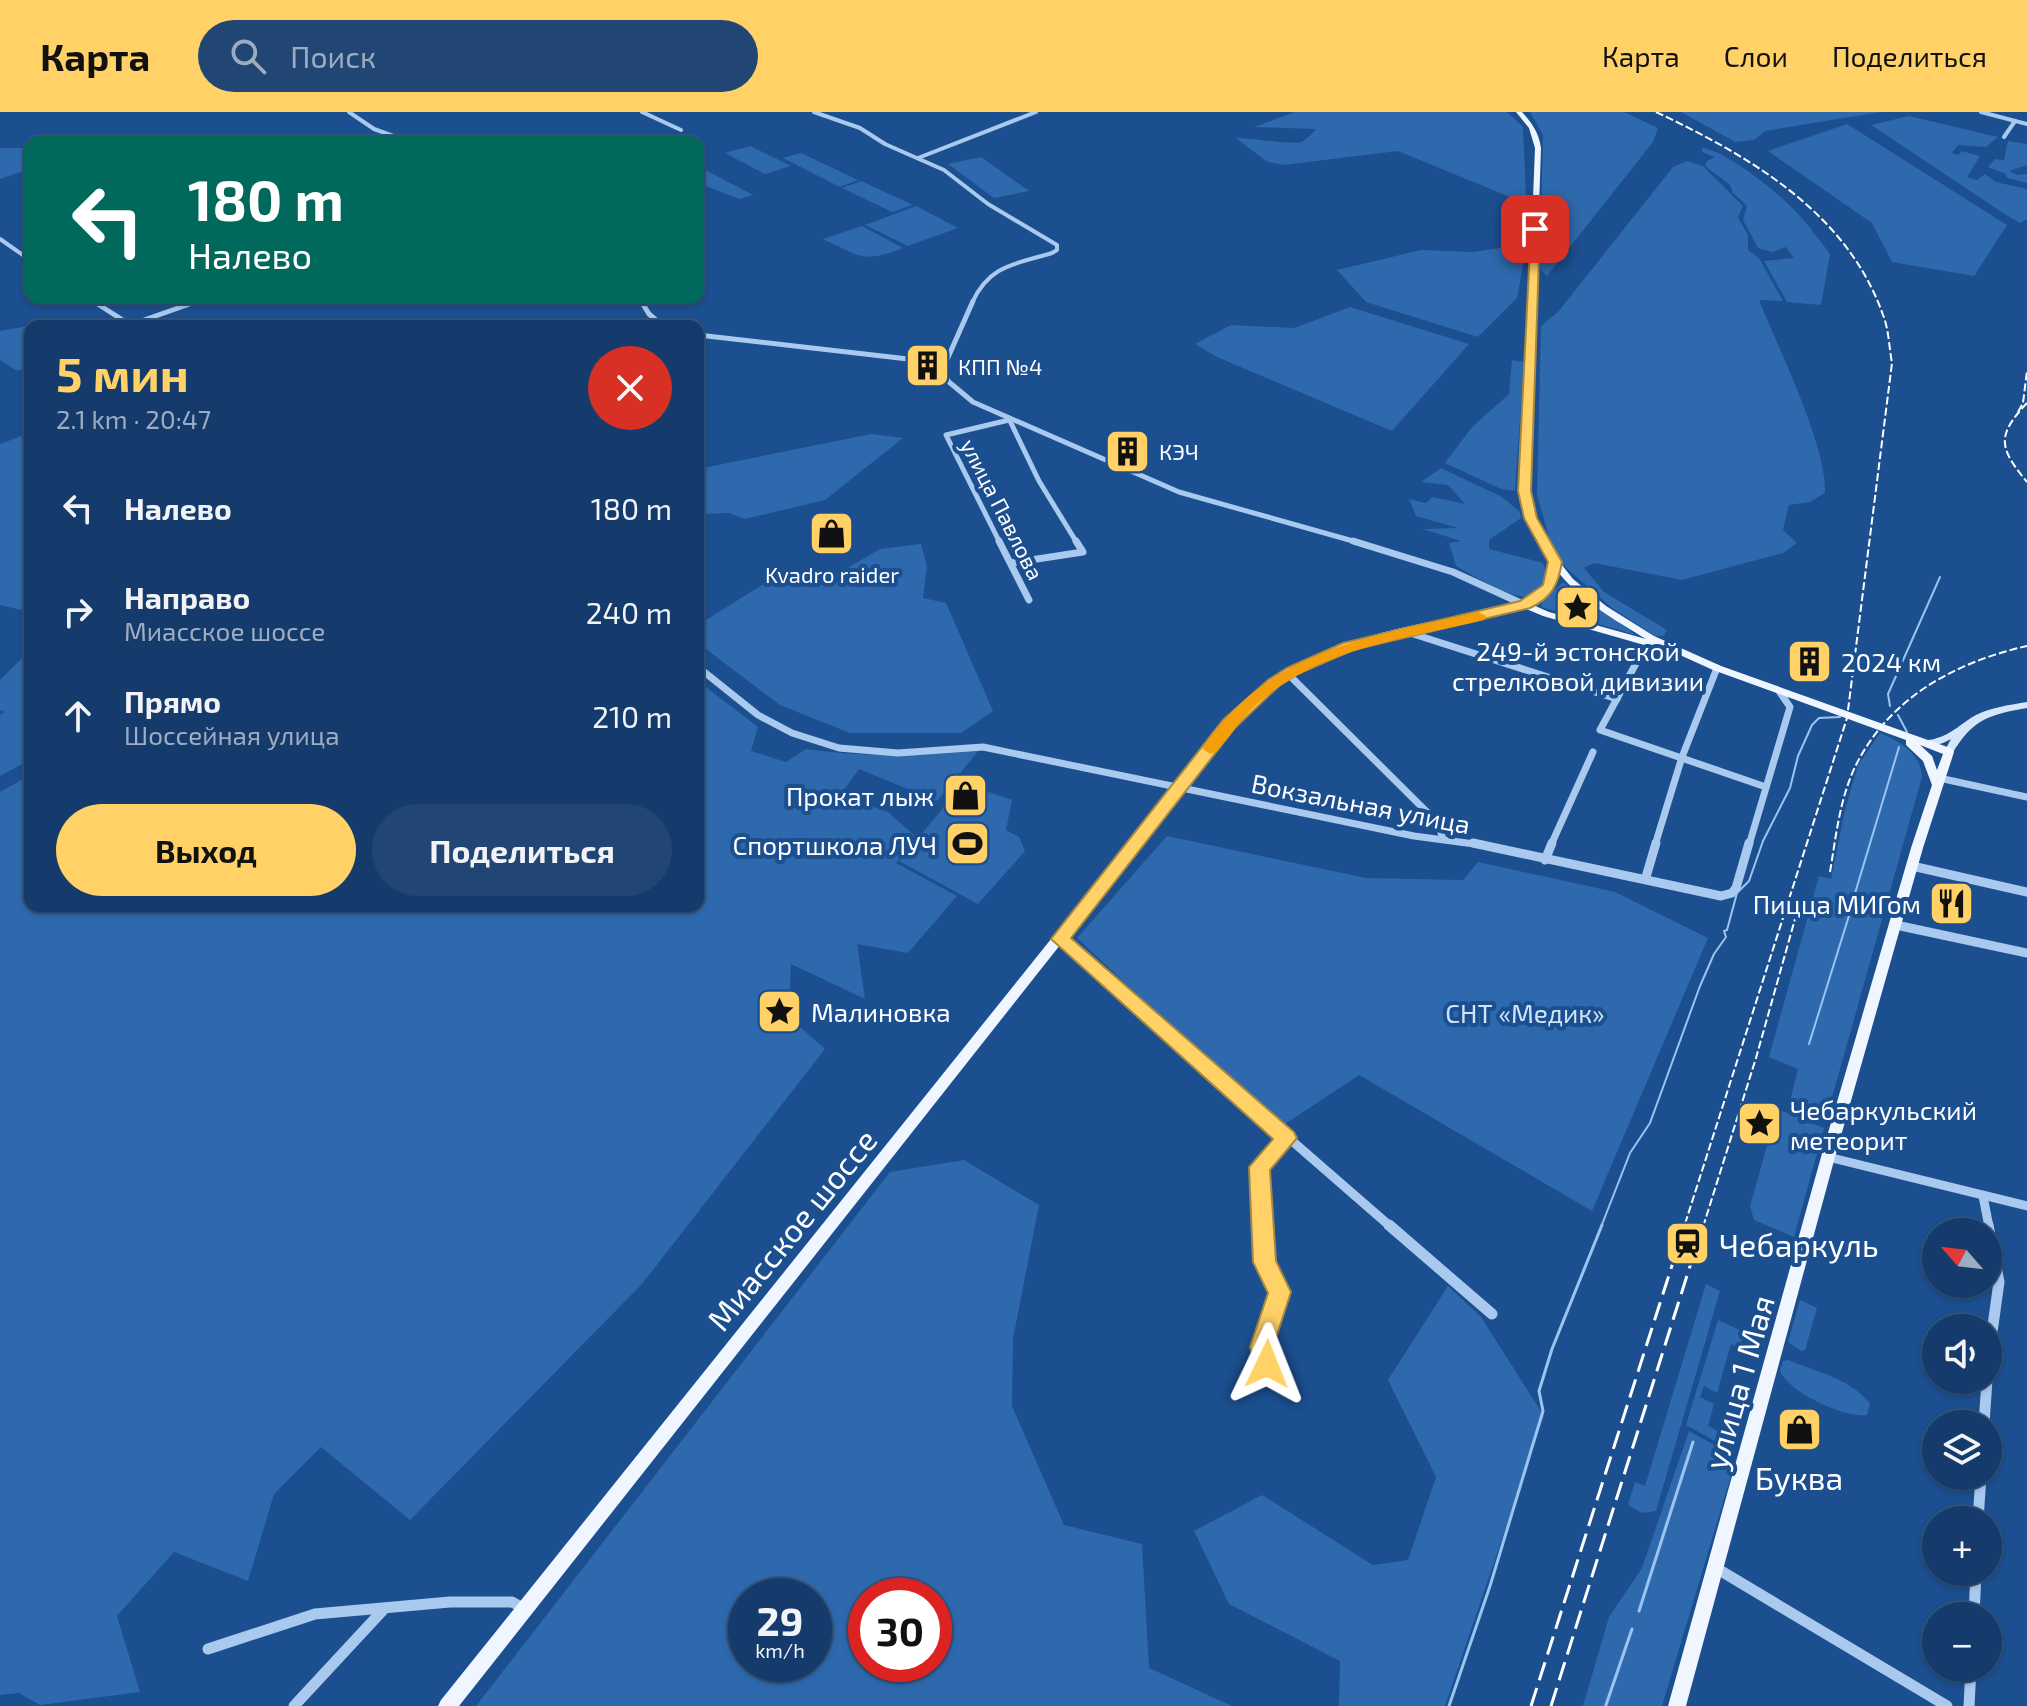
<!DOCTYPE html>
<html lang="ru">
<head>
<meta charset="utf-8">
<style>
	body { margin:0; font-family:"Exo 2",sans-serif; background:#214673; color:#f1f3f6; height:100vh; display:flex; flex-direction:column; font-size:30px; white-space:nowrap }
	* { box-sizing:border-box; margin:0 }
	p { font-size:26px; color:#9dadc1 }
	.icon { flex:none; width:44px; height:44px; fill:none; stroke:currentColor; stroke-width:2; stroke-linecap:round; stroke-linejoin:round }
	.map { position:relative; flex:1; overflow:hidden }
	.drawer { position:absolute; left:24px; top:208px; width:680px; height:592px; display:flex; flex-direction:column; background:#143b6b; border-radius:16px; box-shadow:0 2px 6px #0004,0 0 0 2px #33557e }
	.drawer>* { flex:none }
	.hud { position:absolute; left:24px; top:24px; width:680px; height:168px; border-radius:16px; box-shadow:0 2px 6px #0004,0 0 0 2px #33557e; background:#00695c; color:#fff; overflow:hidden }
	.needle { width:52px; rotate:298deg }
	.buttons { position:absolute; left:1922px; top:1106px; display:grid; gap:16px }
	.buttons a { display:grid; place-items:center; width:80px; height:80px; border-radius:50%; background:#143b6b; box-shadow:0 2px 6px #0004,0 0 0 2px #33557e; font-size:40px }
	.speed { position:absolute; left:728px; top:1466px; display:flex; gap:16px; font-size:40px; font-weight:700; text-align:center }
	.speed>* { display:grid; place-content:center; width:104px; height:104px; border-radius:50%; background:#143b6b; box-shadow:0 2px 6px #0004,0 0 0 2px #33557e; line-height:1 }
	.speed small { font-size:20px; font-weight:400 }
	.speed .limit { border:12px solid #d22; background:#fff; color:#111 }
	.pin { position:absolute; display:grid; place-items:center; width:68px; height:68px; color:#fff; margin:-34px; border-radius:16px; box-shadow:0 4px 12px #0006 }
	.me { position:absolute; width:88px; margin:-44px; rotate:2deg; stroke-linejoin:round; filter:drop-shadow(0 0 6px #0008) }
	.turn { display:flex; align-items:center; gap:28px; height:168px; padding:0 32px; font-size:36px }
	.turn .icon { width:104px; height:104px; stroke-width:2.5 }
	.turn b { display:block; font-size:56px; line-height:68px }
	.round { display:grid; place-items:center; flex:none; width:84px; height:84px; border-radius:42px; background:#214673 }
	.overview { display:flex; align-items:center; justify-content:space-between; height:136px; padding:0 32px }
	h1 { font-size:48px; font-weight:700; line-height:60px; color:#ffd166 }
	.action { display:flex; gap:16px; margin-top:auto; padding:16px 32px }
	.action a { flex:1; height:92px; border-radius:48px; background:#ffd166; color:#111; font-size:32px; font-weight:700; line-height:92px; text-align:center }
	.action a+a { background:#214673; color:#f1f3f6 }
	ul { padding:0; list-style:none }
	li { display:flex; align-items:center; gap:24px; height:104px; padding:0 32px }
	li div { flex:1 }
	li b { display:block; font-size:30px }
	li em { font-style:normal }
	header { display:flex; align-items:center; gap:48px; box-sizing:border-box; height:112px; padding:0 40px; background:#ffd166; color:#111 }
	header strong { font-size:38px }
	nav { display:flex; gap:44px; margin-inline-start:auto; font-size:28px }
	.search { width:560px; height:72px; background:#214673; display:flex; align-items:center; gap:20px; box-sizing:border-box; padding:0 28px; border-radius:44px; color:#9dadc1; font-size:30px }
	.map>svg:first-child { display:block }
	.green { fill:#2e69ad; fill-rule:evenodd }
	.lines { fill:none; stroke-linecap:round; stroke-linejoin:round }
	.stream-far1 { stroke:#9cc4f0; stroke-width:2 }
	.stream { stroke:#9cc4f0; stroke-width:3 }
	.minor-far4 { stroke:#a9c9ee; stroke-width:4 }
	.minor-far3 { stroke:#a9c9ee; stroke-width:5 }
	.minor-far2 { stroke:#a9c9ee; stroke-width:7 }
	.minor-far1 { stroke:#a9c9ee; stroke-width:9 }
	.minor { stroke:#a9c9ee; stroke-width:11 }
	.secondary { fill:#d6e6fa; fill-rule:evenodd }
	.primary { fill:#f0f6ff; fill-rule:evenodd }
	.rail-far1 { stroke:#fff; stroke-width:2; stroke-dasharray:8 3; stroke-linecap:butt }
	.rail { stroke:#fff; stroke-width:3; stroke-dasharray:19 8; stroke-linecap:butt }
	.route { fill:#ffd166; stroke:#a68842; stroke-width:2 }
	.slow { fill:#f59e0b }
	.labels { text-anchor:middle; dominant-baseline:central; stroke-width:8; stroke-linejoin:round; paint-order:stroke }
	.far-poi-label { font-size:22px; fill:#fff; stroke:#1b4f8f; text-anchor:start }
	.far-street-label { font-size:22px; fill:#fff; stroke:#1b4f8f }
	.poi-label { font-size:26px; fill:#fff; stroke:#1b4f8f; text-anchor:start }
	.street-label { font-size:26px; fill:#fff; stroke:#1b4f8f }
	.park-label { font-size:26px; fill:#cfe3fa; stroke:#1b4f8f }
	.near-street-label { font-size:32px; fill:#fff; stroke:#1b4f8f }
	.near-poi-label { font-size:32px; fill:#fff; stroke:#1b4f8f; text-anchor:start }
</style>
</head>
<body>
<header>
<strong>Карта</strong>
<div class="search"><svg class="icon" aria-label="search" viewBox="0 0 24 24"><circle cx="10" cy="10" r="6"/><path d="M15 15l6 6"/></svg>Поиск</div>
<nav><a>Карта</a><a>Слои</a><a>Поделиться</a></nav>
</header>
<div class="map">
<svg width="2027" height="1594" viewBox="0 0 2027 1594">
	<rect width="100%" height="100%" fill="#1b4f8f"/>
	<g class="green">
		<path d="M1295,0H1507L1523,15L1526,86L1524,105L1510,85L1398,39L1283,53L1266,49L1236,26C1249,26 1295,33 1302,30C1306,27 1313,21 1316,17L1254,15Z"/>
		<path d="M1530,0H1624L1658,16L1653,30L1547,164L1540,157L1543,23Z"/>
		<path d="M1681,0H1881L1765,19L1754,28L1735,30Z"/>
		<path d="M1909,4L1998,25L1986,35L1958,33L1952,41L1958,43L1962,39L1980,44L1967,65L1977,68L1985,62L1996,70L2027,77V107L2020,111L2000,99L1871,13Z"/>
		<path d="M1847,12L2007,113L1974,164L1892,150L1872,111L1768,39Z"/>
		<path d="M2008,29L2027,32V53L2009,59L2017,63L2027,62V71L2007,66L2006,62L1988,55L1995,47L2004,48Z"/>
		<path d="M750,34L791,54L765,62L725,41Z"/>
		<path d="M0,36H30V53L21,60L0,67Z"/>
		<path d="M1702,36C1726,38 1783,84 1799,103C1810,115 1820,129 1830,142L1821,193L1787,190L1764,149L1794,146L1786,135L1772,140L1758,136L1743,108L1747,94L1733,81L1730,73L1705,54L1707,49L1715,45L1702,40Z"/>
		<path d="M801,41L858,68L840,75L783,46Z"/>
		<path d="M981,45L1029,79L994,86L948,52Z"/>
		<path d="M1687,49L1703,54L1743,94L1738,105L1748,123V138L1759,146L1783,189L1759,188C1778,235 1827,334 1825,381L1810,390L1789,393L1783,418L1797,431L1783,441L1682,468L1594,451L1584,456L1604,480L1667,518L1664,524H1655L1612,496L1555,446L1537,383L1541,214L1558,200L1673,55Z"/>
		<path d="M698,54L753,83L739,87L698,71Z"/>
		<path d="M861,69L913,93L892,100L842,76Z"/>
		<path d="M916,94L958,116L908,134L865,113Z"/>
		<path d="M862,114L903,136C862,152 860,144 823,127Z"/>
		<path d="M1527,132L1517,186L1478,225L1366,190L1337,158L1421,138L1473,140Z"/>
		<path d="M1350,195L1469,232L1392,319L1217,245L1195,232L1231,213L1294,216Z"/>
		<path d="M56,209L91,214H30V255L17,259L0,248V219Z"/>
		<path d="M1512,248L1524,250L1515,379L1501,377L1445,351L1472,315L1509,282Z"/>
		<path d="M30,321V500L0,493V332Z"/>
		<path d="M871,322L903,326L825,388L745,407L729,401L698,402V357Z"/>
		<path d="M1441,356L1502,385L1520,400L1521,406L1489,428V437L1543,451L1548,468C1542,474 1536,481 1528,484C1512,488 1471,462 1456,454L1449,431L1461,429L1423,417L1458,416L1416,404L1409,387L1426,391L1432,385L1465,392L1448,373L1421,370Z"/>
		<path d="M921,432L927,454L923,486L946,491L993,599L961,621H850L780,593L698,531V513L765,471L796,462L818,473L880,437Z"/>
		<path d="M1563,470L1636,523L1541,495L1543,489Z"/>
		<path d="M23,545H30V648L0,664V603L5,600L0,598V568Z"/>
		<path d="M698,569L758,615L751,639L786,650L806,637C865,646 920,643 980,637L937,689L859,657L843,679L850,686L888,700L916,725L896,751L957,784L908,841L857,832L865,887L791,852L789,905L825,937L642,1172L410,1408L321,1335L274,1382L248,1469L174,1440L117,1504L140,1580L40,1593L19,1581L0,1583V680L30,663V794H698Z"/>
		<path d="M1880,621C1899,629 1921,641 1922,665L1826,1007L1821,1008L1789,993L1798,957L1769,945L1819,764L1831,767L1845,698L1858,653Z"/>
		<path d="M957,669L1012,688L1006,718L1019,725L1025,739L978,792L899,749L952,685L950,677Z"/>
		<path d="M1167,724L1366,766L1463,768L1478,750L1615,780L1708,826L1592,1099L1359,963L1279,1016L1077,826Z"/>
		<path d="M1782,999L1824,1016L1794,1125L1754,1108L1750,1094L1776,1002Z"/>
		<path d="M964,1048L1039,1093L1013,1227L1012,1294L1064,1413L1142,1432L1149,1556L1232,1594H476L890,1060ZM746,1484H814V1552H746ZM866,1484H934V1552H866Z"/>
		<path d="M1706,1172L1720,1179L1656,1399L1642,1401L1628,1393L1635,1370L1645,1374Z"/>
		<path d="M1448,1174L1481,1205L1544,1304L1445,1594H1339L1340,1549L1229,1492L1194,1419L1262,1383L1373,1453L1408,1448L1436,1365L1388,1268Z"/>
		<path d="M1800,1188L1817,1196L1805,1238L1801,1239L1788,1230Z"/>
		<path d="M1718,1208L1744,1220L1740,1236L1731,1232L1717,1281L1704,1274L1700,1285L1714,1292L1708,1314L1728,1324L1733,1304L1740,1306L1731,1338L1686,1313Z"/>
		<path d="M1788,1248C1819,1261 1847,1265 1870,1291L1867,1303C1846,1307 1788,1280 1780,1259L1783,1249Z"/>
		<path d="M1689,1319L1729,1341L1733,1357L1662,1594H1583L1609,1505L1642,1456Z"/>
	</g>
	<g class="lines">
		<g class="stream-far1">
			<path d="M1890,594L1888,582L1940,465"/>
			<path d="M1898,603L1907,620"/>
			<path d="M1853,788L1899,635"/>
			<path d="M1809,932L1852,794"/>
			<path d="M1601,1115L1630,1041L1650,1011L1700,874L1714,842L1726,825L1724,819L1727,818L1737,781L1749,769L1763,729L1790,676L1798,644L1812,613L1819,606L1840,605"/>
		</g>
		<g class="stream">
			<path d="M1639,1499L1693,1330"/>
			<path d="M1606,1593L1632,1517"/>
			<path d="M1449,1594L1490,1474L1543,1299L1539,1279L1552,1237L1602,1113"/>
		</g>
		<g class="minor-far4">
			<path d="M349,0L374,17L410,30"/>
			<path d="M642,0L681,18"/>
			<path d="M814,0L860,16L885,32L944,58L988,92L1057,133V138L1052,141C1015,152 989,153 972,191"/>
			<path d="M1981,0L2027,12"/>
			<path d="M2004,25L2015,9"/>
			<path d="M918,46L1036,0"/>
			<path d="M0,127L30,148"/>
			<path d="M88,186L96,191"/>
			<path d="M639,186L642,191"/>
			<path d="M192,191L207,186"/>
		</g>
		<g class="minor-far3">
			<path d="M93,189L132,214"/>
			<path d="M641,189L649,202L663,214"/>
			<path d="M973,189L942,259L949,270L973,290L1179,380L1360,431"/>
			<path d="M130,213L198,189"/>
			<path d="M698,223L943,251"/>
			<path d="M1010,309L1039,369L1077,431"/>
			<path d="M1000,431L946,323L1009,308"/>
		</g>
		<g class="minor-far2">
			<path d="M999,429L1029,488"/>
			<path d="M1353,429L1453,460L1525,493"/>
			<path d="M1011,451L1083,440L1076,429"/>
			<path d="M1407,520L1617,587"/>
			<path d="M1647,531L1600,618L1766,675"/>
			<path d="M698,555L758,603L792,621L839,636L898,641L983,635L1414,724L1482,733"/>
			<path d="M1288,562L1438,711L1442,724"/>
			<path d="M1939,666L2027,685"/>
			<path d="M1551,733L1593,640"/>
			<path d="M1655,733L1682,645L1717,556"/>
			<path d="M1749,733L1790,595L1779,579"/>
		</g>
		<g class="minor-far1">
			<path d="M1473,731L1721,784L1732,781L1736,776L1749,731"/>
			<path d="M1545,748L1552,731"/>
			<path d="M1912,754L2027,780"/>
			<path d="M1646,765L1656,731"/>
			<path d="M1896,813L2027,841"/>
			<path d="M1060,827L1391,1115"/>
			<path d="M1828,1045L2027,1094"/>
			<path d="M1983,1084L1989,1115"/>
			<path d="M1263,1115L1259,1055L1286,1026"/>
		</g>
		<g class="minor">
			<path d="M1263,1113L1265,1150L1279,1180L1261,1235L1272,1269"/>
			<path d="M1389,1113L1492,1202"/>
			<path d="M1988,1249L1999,1170L1988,1113"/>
			<path d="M1984,1312L1987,1268"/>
			<path d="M1978,1408L1981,1364"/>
			<path d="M1716,1456L1947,1594"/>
			<path d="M1974,1504L1976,1460"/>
			<path d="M208,1537L315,1502L450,1490H512L525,1497"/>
			<path d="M294,1594L384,1497"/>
			<path d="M1969,1594L1971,1556"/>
		</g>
		<path class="secondary" d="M2027,590V596C1988,603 1973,607 1952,642L1949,643L1944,640L1951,627C1942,632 1928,638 1919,631C1925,627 1930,629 1937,626C1952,622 1963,610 1976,603C1992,595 2010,593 2027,590Z"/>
		<path class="primary" d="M1516,0H1522C1532,11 1539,21 1541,36L1529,391L1554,443L1573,467L1606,494L1654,524L1721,554L1953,637L1954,640L1923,736L1835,1045L1686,1594H1668L1821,1045L1911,736L1932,673L1923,649L1906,633V628L1713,558L1660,534L1655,536L1651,535L1543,504L1524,496C1443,515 1354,523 1283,569C1264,582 1249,598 1233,614L459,1594H438L441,1588L1225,610C1241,594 1257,577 1276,565C1348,518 1440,510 1522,491C1540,481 1548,471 1550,450L1545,444L1521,391L1535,36L1529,16ZM1558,460C1581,489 1615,508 1646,527L1549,500L1533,493L1550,478ZM1920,633L1943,642L1937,658L1932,644Z"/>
		<g class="rail-far1">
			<path d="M1656,0C1749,44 1847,100 1883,203C1889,218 1889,235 1892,251L1847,606L1684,1115"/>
			<path d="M2027,291C1996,324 1999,336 2027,370"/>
			<path d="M2018,300L2023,291L2027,259"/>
			<path d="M1830,760C1836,724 1840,685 1856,653C1890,585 1956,550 2027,534"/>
			<path d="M1703,1115L1756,946L1795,807"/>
		</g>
		<g class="rail">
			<path d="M1531,1594L1685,1113"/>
			<path d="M1551,1594L1703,1113"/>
		</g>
	</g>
	<path class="route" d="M1531,115L1540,117L1531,379L1537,406L1562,450C1558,473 1552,486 1530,496L1353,538L1298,562L1279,574L1235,616L1071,826L1294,1020L1297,1026L1270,1058L1276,1149L1291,1180L1273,1235L1279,1252L1275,1260L1267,1263L1258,1260L1250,1235L1268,1181L1253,1150L1249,1055L1273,1027L1051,827L1223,608L1268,568L1287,556L1343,531L1520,489L1543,473L1548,450L1524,406L1518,379Z"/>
	<path class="slow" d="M1478,500L1486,504L1484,508C1405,527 1318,536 1256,593C1241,607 1229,625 1216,640L1210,642L1202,636C1271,536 1369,525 1478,500Z"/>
	<defs>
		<symbol id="building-square" viewBox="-11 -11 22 22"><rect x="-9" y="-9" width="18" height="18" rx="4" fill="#ffd166" stroke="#1b4f8f"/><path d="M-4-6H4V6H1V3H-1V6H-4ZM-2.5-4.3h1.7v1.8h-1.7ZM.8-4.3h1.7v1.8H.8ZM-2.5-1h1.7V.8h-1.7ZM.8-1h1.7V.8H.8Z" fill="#111"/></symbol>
		<symbol id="shop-square" viewBox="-11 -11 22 22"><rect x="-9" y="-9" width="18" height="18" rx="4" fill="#ffd166" stroke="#1b4f8f"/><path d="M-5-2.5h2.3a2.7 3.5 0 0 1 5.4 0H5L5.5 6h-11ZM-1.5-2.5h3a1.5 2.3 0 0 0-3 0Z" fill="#111"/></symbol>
		<symbol id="sight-square" viewBox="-11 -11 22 22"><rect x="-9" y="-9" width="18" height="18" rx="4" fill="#ffd166" stroke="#1b4f8f"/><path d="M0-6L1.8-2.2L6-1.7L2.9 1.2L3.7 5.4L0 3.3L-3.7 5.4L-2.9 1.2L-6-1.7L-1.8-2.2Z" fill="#111"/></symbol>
		<symbol id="stadium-square" viewBox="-11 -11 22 22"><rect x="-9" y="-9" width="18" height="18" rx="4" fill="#ffd166" stroke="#1b4f8f"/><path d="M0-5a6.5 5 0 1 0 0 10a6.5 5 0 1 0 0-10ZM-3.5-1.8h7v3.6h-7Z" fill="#111"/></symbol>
		<symbol id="restaurant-square" viewBox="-11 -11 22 22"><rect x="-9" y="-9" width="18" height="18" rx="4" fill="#ffd166" stroke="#1b4f8f"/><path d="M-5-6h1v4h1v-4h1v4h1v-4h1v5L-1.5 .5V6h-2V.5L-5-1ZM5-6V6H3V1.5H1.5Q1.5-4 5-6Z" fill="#111"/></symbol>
		<symbol id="station-square" viewBox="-11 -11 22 22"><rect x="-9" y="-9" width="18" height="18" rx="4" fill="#ffd166" stroke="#1b4f8f"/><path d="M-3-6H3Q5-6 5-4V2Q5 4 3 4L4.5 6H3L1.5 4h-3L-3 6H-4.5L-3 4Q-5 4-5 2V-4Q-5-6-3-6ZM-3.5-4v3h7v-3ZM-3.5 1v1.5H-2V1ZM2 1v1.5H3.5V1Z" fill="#111"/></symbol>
	</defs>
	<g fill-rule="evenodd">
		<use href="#building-square" x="902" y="228" width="51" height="51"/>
		<use href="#building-square" x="1102" y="314" width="51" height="51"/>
		<use href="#shop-square" x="806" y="396" width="51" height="51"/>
		<use href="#sight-square" x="1552" y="470" width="51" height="51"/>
		<use href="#building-square" x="1784" y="524" width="51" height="51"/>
		<use href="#shop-square" x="940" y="658" width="51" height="51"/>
		<use href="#stadium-square" x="942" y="706" width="51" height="51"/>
		<use href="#restaurant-square" x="1926" y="766" width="51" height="51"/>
		<use href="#sight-square" x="754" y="874" width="51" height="51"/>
		<use href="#sight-square" x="1734" y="986" width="51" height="51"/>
		<use href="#station-square" x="1662" y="1106" width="51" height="51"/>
		<use href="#shop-square" x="1774" y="1292" width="51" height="51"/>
	</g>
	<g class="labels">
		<g class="far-poi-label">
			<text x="958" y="254">КПП №4</text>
			<text x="1159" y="339">КЭЧ</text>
			<text x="832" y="462" text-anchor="middle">Kvadro raider</text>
		</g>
		<g class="far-street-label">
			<text transform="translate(1003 397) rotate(63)">улица Павлова</text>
		</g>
		<g class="poi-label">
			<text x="1578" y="538" text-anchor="middle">249-й эстонской<tspan x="1578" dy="30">стрелковой дивизии</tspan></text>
			<text x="1841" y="549">2024 км</text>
			<text x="934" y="683" text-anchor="end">Прокат лыж</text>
			<text x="937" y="732" text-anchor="end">Спортшкола ЛУЧ</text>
			<text x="1921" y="791" text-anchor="end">Пицца МИГом</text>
			<text x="811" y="899">Малиновка</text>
			<text x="1790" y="997">Чебаркульский<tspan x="1790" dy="30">метеорит</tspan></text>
		</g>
		<g class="street-label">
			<text transform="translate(1361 691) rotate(11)">Вокзальная улица</text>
		</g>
		<g class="park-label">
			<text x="1525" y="900">СНТ «Медик»</text>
		</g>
		<g class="near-street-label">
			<text transform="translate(791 1117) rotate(-51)">Миасское шоссе</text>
			<text transform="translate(1738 1270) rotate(-74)">улица 1 Мая</text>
		</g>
		<g class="near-poi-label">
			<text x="1719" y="1132">Чебаркуль</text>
			<text x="1799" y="1365" text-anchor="middle">Буква</text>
		</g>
	</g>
</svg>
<div class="buttons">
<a><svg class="needle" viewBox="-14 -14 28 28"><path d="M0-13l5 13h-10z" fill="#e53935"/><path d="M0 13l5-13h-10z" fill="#9dadc1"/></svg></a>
<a><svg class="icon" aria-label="sound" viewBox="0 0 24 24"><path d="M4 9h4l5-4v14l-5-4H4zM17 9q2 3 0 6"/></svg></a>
<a><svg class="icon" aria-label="layers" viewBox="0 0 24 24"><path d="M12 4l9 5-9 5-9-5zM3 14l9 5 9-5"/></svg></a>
<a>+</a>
<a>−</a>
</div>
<div class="speed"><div>29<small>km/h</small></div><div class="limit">30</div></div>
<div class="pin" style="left:1535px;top:117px;background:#d93025"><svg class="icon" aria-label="arrive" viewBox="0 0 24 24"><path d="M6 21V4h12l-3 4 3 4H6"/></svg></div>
<svg class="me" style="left:1267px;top:1252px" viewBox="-20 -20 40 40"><path d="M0-17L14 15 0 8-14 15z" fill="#ffd166" stroke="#fff" stroke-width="4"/></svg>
<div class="hud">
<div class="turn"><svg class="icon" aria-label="left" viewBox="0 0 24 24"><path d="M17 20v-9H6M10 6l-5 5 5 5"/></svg><div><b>180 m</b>Налево</div></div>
</div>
<section class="drawer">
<div class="overview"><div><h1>5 мин</h1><p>2.1 km · 20:47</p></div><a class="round" style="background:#d93025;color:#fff"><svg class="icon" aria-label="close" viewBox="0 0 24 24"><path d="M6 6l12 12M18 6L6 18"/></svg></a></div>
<ul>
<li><svg class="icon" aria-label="left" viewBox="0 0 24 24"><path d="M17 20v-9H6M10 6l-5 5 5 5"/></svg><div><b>Налево</b></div><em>180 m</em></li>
<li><svg class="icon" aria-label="right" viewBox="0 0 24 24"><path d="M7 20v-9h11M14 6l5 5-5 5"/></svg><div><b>Направо</b><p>Миасское шоссе</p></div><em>240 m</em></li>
<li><svg class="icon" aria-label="ahead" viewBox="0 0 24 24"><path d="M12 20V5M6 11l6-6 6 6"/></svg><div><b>Прямо</b><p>Шоссейная улица</p></div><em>210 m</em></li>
</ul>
<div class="action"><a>Выход</a><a>Поделиться</a></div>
</section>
</div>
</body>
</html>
